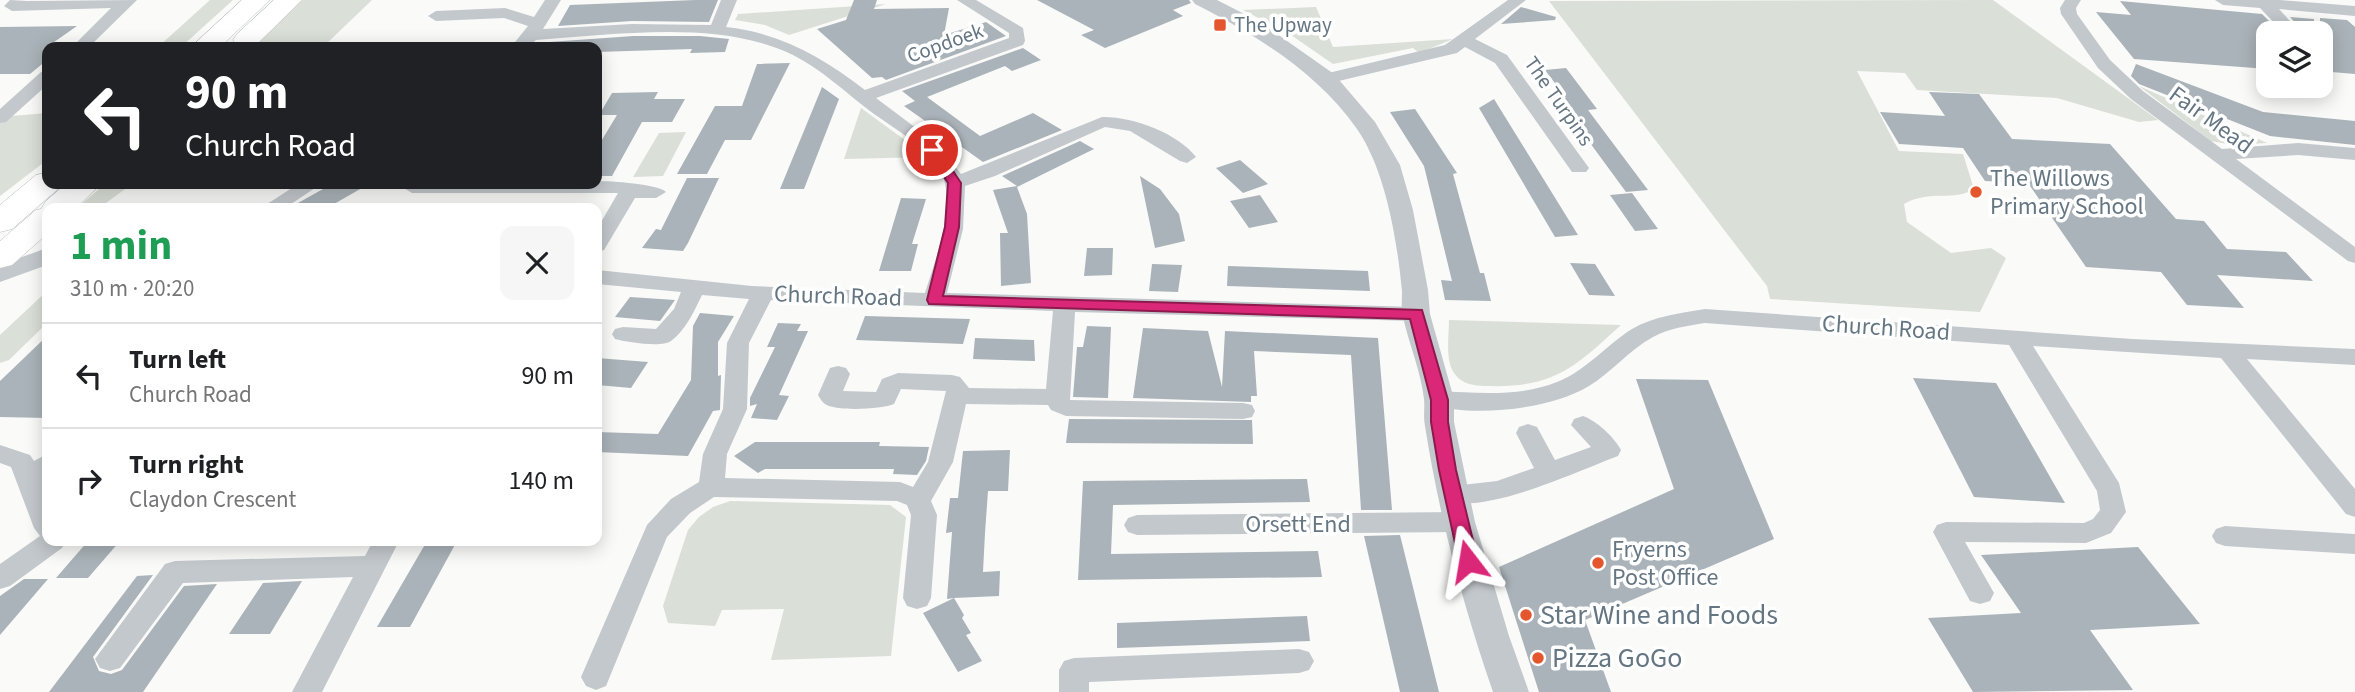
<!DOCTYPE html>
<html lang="en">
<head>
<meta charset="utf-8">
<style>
	body { margin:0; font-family:"Source Sans 3",sans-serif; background:#f6f6f6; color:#202124; height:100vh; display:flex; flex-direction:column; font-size:26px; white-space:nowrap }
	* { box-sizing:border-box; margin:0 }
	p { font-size:23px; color:#757577 }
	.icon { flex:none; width:38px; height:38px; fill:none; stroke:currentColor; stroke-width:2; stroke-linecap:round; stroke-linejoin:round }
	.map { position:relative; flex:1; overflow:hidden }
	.details { position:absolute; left:42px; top:203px; width:560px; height:343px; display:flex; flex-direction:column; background:#fff; border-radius:14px; box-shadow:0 4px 18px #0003 }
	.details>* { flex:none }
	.top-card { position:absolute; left:42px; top:42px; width:560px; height:147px; border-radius:14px; box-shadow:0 4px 18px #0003; background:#202124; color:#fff; overflow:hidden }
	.buttons { position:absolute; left:2256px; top:21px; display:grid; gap:14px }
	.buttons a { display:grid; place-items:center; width:77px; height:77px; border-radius:14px; background:#fff; box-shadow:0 4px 18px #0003; font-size:35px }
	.pin { position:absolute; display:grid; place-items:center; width:60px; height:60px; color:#fff; margin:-30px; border:4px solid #fff; border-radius:50%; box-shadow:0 2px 7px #0007 }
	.me { position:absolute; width:77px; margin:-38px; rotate:346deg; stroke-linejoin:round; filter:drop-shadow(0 0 5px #0008) }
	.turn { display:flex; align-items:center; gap:24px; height:147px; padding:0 28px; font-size:32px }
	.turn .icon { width:91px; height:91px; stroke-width:2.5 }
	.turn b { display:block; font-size:49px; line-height:60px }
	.round { display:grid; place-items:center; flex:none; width:74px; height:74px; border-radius:14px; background:#f6f6f6 }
	.head { display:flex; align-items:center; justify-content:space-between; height:119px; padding:0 28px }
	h1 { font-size:42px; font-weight:700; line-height:52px; color:#1e9e55 }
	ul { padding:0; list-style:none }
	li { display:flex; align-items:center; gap:21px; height:105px; padding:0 28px; border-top:2px solid #e0e0e0 }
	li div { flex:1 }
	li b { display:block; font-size:26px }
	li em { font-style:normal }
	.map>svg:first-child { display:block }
	.green { fill:#dadfd7 }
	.building { fill:#aab3b9 }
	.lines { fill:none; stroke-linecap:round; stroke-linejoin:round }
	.primary-casing { stroke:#b5babe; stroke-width:1 }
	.minor { fill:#c3c8cc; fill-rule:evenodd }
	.tertiary { fill:#c3c8cc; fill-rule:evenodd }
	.primary { fill:#fff; fill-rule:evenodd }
	.route { fill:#db2777; stroke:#8e194d; stroke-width:2 }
	.poi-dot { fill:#e4572e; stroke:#fff; stroke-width:2.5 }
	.labels { text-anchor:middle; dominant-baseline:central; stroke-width:7; stroke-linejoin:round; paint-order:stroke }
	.far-poi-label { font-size:21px; fill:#657683; stroke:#fff; text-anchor:start }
	.far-street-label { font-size:21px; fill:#657683; stroke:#fff }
	.street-label { font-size:24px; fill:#657683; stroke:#fff }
	.poi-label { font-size:24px; fill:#657683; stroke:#fff; text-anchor:start }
	.near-poi-label { font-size:28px; fill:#657683; stroke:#fff; text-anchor:start }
</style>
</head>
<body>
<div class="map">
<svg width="2355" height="692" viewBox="0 0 2355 692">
	<rect width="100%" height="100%" fill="#fafaf8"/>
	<g class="green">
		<path d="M210,0H233L181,47H158Z"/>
		<path d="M296,0H372L323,47H249Z"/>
		<path d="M1993,0L2158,120L2139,122L2057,98L1917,90L1905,73L1857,71L1899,151L1963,154L1974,189C1954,202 1930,189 1904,204L1907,222L1951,253L1991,248L2006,258L1980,312L1770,299L1767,286L1549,1Z"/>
		<path d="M886,4L789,35L765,25L735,20L738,14Z"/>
		<path d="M1316,7L1333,47L1453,39L1419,53L1413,48L1333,64L1291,35L1243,10Z"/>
		<path d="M2139,86L2267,143L2233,145L2211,141Z"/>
		<path d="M861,108L928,157L844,159Z"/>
		<path d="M47,113V160L0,196V117Z"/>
		<path d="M686,132L663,176L633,177L659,133Z"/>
		<path d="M105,184H132L99,208H77Z"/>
		<path d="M47,291V323L9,360L0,363V335Z"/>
		<path d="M1449,320L1621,325C1575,367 1554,388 1488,386C1476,386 1462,385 1454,373C1445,360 1449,336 1449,320Z"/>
		<path d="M730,501L890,505L906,517L891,656L771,660L784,609L722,610L715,626L668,623L663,606L688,530L699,517L713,507Z"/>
	</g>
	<g class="building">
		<path d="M695,0H718L709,22L632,21L558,26L570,5Z"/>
		<path d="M854,0H877L874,9L949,8L944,35L986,22L1006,36L886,80L882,77L872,78L817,29L846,20Z"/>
		<path d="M1037,0H1189L1191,3L1173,10L1183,16L1105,48L1081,35L1094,30Z"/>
		<path d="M2120,1L2262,14L2281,33H2268V69L2134,59L2096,12L2131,15Z"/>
		<path d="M1521,7L1556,17L1555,20L1501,24Z"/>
		<path d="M2290,17L2314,19V33H2304Z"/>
		<path d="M2320,18L2347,20L2355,27V74L2320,71Z"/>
		<path d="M77,26L47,47V60L30,74H0V27Z"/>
		<path d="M633,36H700L729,39L725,52L690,53L692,49L597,52V47H545L549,42Z"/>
		<path d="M1023,48L1041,60L1012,71L1005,66L927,97L980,136L1033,113L1062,130L983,162L904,106L915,101L902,91Z"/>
		<path d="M790,63L751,140H725L707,174H677L715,106H742L757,64Z"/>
		<path d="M2136,64L2263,112L2355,121V145L2270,136L2139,84L2131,76Z"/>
		<path d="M1566,68L1597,109L1588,110L1648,190L1626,192L1560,102L1566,98L1545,70Z"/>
		<path d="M822,87L839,99L804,189H780Z"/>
		<path d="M658,92L654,99H685L672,122H642L612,176H597V148L617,115H599L612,93Z"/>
		<path d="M1929,92L1979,94L2012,139L2110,144L2176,219L2204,221L2227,249L2286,252L2313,281L2217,275L2244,308L2187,305L2161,272L2086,267L2028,183L1985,181L1963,148L1899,144L1880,112L1945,116Z"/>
		<path d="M1494,99L1578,235L1555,237L1479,108Z"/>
		<path d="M1415,109L1457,173L1453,174L1480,273H1484L1491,301L1445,300L1441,280L1452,281L1424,166L1390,112Z"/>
		<path d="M1080,141L1094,149L1017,187L1027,214L1031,283L1001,286L1000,233H1008L993,190L1017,186L1002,176Z"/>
		<path d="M1240,160L1268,184L1243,193L1216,168Z"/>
		<path d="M1140,176L1160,189L1179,214L1185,241L1155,248Z"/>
		<path d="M687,178H719L688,243L683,251L642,248L656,229L661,230Z"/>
		<path d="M332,184H369L327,208H289Z"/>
		<path d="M1632,193L1658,229L1635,231L1610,195Z"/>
		<path d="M1260,195L1278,222L1249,228L1230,201Z"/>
		<path d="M901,198L926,199L912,244H918L911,271H879Z"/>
		<path d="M1087,248H1113L1112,275L1084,276Z"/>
		<path d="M1570,263L1595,264L1615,296L1589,295Z"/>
		<path d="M1152,264L1182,265L1178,292L1149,291Z"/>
		<path d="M1228,266L1368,271L1370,291L1227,286Z"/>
		<path d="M630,297L675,300L660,321L615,317Z"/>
		<path d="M700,313L734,316L718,342V376L721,375L720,410L713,411L688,456L597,452V432L658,434L691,380L693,326Z"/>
		<path d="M865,316L970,319L963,344L856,340Z"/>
		<path d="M778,323L801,324L797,331H808L779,395L789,396L777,420L751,418L757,404L750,406V398L775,347H767Z"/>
		<path d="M1087,326L1111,327L1108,398L1073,397L1077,347H1083Z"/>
		<path d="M1143,328L1208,331L1222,387L1225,331L1378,338L1392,510H1361L1351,355L1254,351L1257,396H1251V402L1133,398Z"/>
		<path d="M47,336V418L0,417V381Z"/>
		<path d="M975,338L1034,340L1035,361L973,359Z"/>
		<path d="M597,358L648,362L631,388L597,385Z"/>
		<path d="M1913,378L1996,383L2065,503L1974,497Z"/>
		<path d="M1636,379L1708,380L1774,539L1585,620L1611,692H1539L1499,567L1674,489Z"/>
		<path d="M1069,419L1252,420L1253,444L1066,443Z"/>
		<path d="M755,442H880L879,446L929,447L926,461L917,475L893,474L894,469H765L758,473L734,456Z"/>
		<path d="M1010,450L1008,491H988L985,533L983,572L1000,571L999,596L954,598L964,615L962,618L971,633L966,635L982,661L958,672L923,613L954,598L947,599L952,532L946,533L950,498H958L963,451Z"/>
		<path d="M1307,479L1310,502L1113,505L1111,554L1318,551L1322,577L1078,580L1083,481Z"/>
		<path d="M1400,535L1439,692H1400L1364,536Z"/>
		<path d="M88,541H120L88,578H56Z"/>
		<path d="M427,541H457L410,627H377Z"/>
		<path d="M2138,547L2200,624L2090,630L2133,690L1973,692L1928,618L2021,613L1981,555Z"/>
		<path d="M153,575L93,657L99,671L111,674L122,670L184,586L217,584L143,692H49L137,576Z"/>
		<path d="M24,579H48L0,635V596Z"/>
		<path d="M302,581L270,634H229L263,583Z"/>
		<path d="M1307,616L1310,641L1117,648V623Z"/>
	</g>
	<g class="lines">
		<defs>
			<g id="primary">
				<path d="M242,0H270L220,47H191Z"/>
				<path d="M274,0H302L255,46H237L233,40L237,34Z"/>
				<path d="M47,173V184H61L58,189L12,229L0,232V205L36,175Z"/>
				<path d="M66,184H101L76,208H47V234L12,265L0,268V241L36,210L41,209L46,201Z"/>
			</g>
		</defs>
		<use href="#primary" class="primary-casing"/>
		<g class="minor">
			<path d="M10,0L27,1L137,0L89,47H72L111,8L12,11L4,6Z"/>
			<path d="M545,0H561L543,29L632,24L711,25L721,0H737L726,27C781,33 822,57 865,90L1009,38V33L957,0H976L1023,28L1025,41L1023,45L876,98L936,143L961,174L1102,117C1131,116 1178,133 1196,157L1187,163L1180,161L1130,131L1105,127L995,176L965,186L963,229L947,293L1416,307L1424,309L1427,314L1424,319L1416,321L1075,312L1070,400L1243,403L1252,405L1255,411L1252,417L1243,419L1066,416L1051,410L1048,405L966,404L953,462L931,501L937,515L931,598L927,606L917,609L907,606L903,598L911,515L907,505L897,501L714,497L690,513L667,537L606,686L596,690L586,686L581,677L647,525L671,499L699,482L703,454L723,409L727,343L749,299L702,295C695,310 685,331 671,341C662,348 626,342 615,339L612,334L615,329L623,327L656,329L674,309L681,292L597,284V270L752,286L925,293C935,261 959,199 939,169C923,144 893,128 870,111C845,92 821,69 793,55C719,19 615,35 536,40L528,47H511L528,26L504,18L436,21L428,16L436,11L505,8L534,17ZM771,300L1053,311L1046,389L969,388L960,377L952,375L898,373L882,379L876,392L843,391L850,374L846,368L838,366L830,368L818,395C820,398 822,402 825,404C836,412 883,409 894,404L901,389L946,391L928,462L913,487L900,482L725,478L727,454L747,409L749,343Z"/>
			<path d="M1508,0H1526L1475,39L1507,55L1589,168L1586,172H1572L1495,63L1465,47L1457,53L1326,84L1317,79L1320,75L1445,45Z"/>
			<path d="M2065,0H2081L2076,8L2077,14L2110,60L2143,91L2222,149L2298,143L2355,148V160L2298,155L2236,159L2355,247V263L2348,261L2131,99L2098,68L2061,14L2060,8Z"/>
			<path d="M2215,0H2280L2355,6V16L2279,9L2301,33H2284L2260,8L2223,5Z"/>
			<path d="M47,71V85L6,122L0,123V109L41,72Z"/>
			<path d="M597,181C610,181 659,184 666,192L656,198H635L604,250L597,252V229L618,193H412L402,187L404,184H597Z"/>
			<path d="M298,184H321L285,208H261Z"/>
			<path d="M1705,309L2132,339L2355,349V365L2247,359L2355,489V517L2346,514L2221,358L2033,346L2119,483L2126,512L2111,533L2086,543L1965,542L1994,593L1990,601L1980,604L1970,601L1933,532L1937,525L1946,522L2084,523L2093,519L2100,510L2097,491L2009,345L1705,323C1687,326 1669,328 1653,337C1629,350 1612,372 1589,386C1550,410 1474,417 1431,405L1427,399L1431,393L1439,391C1478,393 1520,397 1557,382C1586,371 1606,345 1632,329C1654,316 1681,313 1705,309Z"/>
			<path d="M1583,416C1597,421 1614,437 1621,450L1618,456C1575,472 1488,514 1444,501L1440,494L1444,487L1497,481L1534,468L1516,433L1519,427L1528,424L1537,427L1555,460L1591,447L1571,425L1574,419Z"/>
			<path d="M0,445L30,455L34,461L47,454V479L43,484L47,495V541H66L62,548L10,586L0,589V564L40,536L34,528L11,467L0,463Z"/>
			<path d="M1459,512L1468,515L1472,522L1468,529L1459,532L1137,535L1128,532L1124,525L1128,518L1137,515Z"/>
			<path d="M2225,526L2355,534V554L2225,546L2216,543L2212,536L2216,529Z"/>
			<path d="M373,541H399L322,692H292L353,577L183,583L120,668L110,671L100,668L95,659L165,564L175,561L365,556Z"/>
			<path d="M1299,649L1309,652L1314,661L1309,670L1299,673L1089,682V692H1059V670L1064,661L1074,658Z"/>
		</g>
		<g class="tertiary">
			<path d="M1192,0H1217L1260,22L1334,74L1375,122L1400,165L1413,210L1428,290L1430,314L1454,399V422L1475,522L1509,636L1529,692H1493C1463,605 1439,516 1425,426C1423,417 1425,408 1424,399C1421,372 1409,344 1403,317C1401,308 1402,300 1402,291C1397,240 1386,171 1357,129C1317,72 1256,35 1195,4Z"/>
			<path d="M47,248V265L0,282V265Z"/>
		</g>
		<use href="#primary" class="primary"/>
	</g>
	<path class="route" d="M932,146L937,147L961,183L959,227L943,296L1422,310L1448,400V422L1456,470L1478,561L1475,566L1468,569L1461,566L1459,561L1439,470L1431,422V400L1410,319L929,304L927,300L945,227L948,183L926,150Z"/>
	<g class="poi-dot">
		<rect x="1213" y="18" width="14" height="14" rx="3.5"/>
		<circle cx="1976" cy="192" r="7"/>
		<circle cx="1598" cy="563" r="7"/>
		<circle cx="1526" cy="615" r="7"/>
		<circle cx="1538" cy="658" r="7"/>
	</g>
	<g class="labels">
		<g class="far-poi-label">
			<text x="1234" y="25">The Upway</text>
		</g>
		<g class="far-street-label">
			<text transform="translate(945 43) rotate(-20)">Copdoek</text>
			<text transform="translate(1559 101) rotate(55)">The Turpins</text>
		</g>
		<g class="street-label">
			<text transform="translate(2211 120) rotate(36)">Fair Mead</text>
			<text transform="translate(838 296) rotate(2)">Church Road</text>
			<text transform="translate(1886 328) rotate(4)">Church Road</text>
			<text x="1298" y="524">Orsett End</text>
		</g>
		<g class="poi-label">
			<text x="1990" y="178">The Willows<tspan x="1990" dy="28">Primary School</tspan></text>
			<text x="1612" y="549">Fryerns<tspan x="1612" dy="28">Post Office</tspan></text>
		</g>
		<g class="near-poi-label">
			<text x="1540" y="615">Star Wine and Foods</text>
			<text x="1552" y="658">Pizza GoGo</text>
		</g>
	</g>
</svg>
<div class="buttons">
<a><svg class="icon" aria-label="layers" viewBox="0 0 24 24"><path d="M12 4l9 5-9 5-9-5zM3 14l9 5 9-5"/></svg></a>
</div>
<div class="pin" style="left:932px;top:150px;background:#d93025"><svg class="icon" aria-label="arrive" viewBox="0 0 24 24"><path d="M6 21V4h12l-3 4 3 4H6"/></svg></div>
<svg class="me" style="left:1468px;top:561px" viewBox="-20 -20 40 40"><path d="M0-17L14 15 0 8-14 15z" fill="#db2777" stroke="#fff" stroke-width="4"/></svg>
<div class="top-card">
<div class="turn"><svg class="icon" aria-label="left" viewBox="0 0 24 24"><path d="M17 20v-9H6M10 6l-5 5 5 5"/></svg><div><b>90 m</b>Church Road</div></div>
</div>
<section class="details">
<div class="head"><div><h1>1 min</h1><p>310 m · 20:20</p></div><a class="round"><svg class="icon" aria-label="close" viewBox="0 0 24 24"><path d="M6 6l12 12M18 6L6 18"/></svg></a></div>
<ul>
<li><svg class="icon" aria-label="left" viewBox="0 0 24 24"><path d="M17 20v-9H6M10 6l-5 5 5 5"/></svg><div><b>Turn left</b><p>Church Road</p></div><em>90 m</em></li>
<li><svg class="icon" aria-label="right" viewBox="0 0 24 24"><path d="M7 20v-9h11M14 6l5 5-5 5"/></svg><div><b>Turn right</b><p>Claydon Crescent</p></div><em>140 m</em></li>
</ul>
</section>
</div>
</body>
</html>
